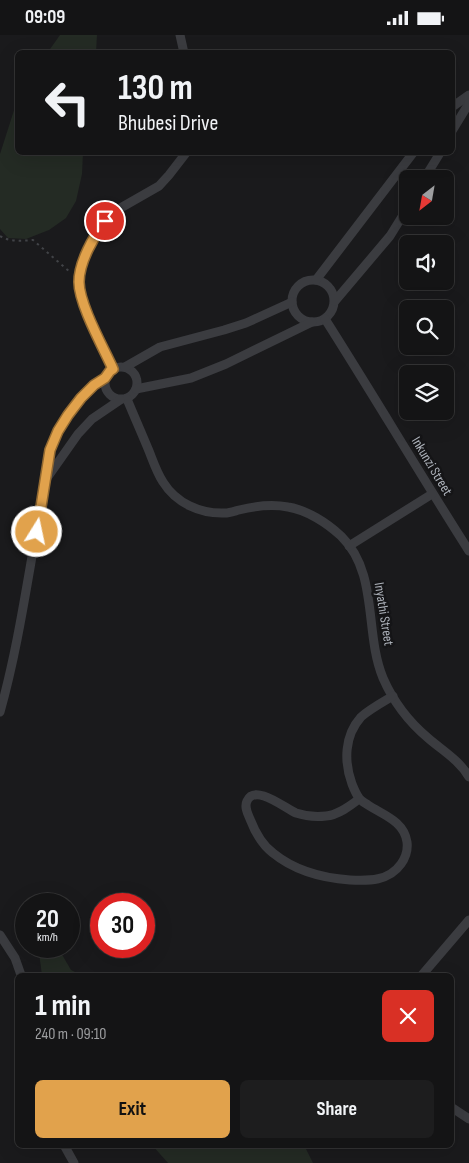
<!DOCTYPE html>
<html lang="en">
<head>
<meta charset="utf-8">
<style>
	body { margin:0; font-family:"Sofia Sans Condensed",sans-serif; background:#1d1d1e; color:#f1f3f6; height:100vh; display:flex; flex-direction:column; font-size:19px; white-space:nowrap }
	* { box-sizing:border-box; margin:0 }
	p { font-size:16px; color:#9d9ea0 }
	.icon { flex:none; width:28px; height:28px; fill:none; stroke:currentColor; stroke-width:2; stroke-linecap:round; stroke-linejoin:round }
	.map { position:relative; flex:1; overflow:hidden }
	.sheet { position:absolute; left:15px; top:938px; width:439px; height:175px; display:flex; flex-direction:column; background:#141415; border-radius:8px; box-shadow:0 5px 20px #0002,0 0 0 1px #333334 }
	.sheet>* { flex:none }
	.top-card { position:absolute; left:15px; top:15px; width:440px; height:105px; border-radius:8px; box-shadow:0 5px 20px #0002,0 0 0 1px #333334; background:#141415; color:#f1f3f6; overflow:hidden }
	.needle { width:32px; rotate:211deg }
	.buttons { position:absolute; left:399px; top:135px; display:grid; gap:10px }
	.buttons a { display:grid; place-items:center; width:55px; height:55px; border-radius:8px; background:#141415; box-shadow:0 5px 20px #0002,0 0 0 1px #333334; font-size:25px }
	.speed { position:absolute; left:15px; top:858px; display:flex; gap:10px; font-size:25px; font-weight:700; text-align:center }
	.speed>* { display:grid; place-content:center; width:65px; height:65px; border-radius:50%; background:#141415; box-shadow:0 5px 20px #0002,0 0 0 1px #333334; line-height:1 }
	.speed small { font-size:12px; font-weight:400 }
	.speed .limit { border:8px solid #d22; background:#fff; color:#111 }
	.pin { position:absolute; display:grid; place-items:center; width:42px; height:42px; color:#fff; margin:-21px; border:2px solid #fff; border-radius:50%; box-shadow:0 1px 5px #0007 }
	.me { position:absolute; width:55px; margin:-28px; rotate:10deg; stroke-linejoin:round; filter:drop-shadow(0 0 4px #0008) }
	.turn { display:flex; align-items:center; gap:18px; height:105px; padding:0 20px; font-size:22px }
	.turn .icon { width:65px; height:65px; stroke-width:2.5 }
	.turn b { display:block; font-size:35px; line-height:42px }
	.round { display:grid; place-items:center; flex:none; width:52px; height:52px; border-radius:8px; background:#1d1d1e }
	.summary { display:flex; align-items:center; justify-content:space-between; height:85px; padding:0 20px }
	h1 { font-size:30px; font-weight:700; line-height:38px }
	.action { display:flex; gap:10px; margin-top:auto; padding:10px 20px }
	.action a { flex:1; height:58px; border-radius:8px; background:#e1a24c; color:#111; font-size:20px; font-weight:700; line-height:58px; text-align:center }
	.action a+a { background:#1d1d1e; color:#f1f3f6 }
	.status { display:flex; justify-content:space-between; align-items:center; height:35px; padding:0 25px; background:#141415; direction:ltr }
	.status svg { height:14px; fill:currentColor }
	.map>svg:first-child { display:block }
	.green { fill:#242b24 }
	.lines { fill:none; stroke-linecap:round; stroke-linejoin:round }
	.path { stroke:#414347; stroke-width:2; stroke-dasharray:2.5 4; stroke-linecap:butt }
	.minor { stroke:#3b3c40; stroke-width:9 }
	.route-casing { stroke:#926931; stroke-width:12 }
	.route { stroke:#e1a24c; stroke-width:9 }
	.labels { text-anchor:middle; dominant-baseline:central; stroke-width:5; stroke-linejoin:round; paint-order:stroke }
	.street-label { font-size:14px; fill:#adb2ba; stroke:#151517 }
</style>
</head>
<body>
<div class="status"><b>09:09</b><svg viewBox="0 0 49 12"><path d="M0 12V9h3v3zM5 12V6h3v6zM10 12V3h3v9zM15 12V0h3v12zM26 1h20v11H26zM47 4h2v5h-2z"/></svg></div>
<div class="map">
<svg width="469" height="1128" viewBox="0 0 469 1128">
	<rect width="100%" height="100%" fill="#1a1a1c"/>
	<g class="green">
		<path d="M60,0H97L96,17H48Z"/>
		<path d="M17,66L18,118H83L82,139L76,166L66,183L49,195L26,204L8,203L0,194V119Z"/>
		<path d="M36,911H57L71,935L81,940H42L39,918Z"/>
		<path d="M152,1110H304L313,1128H168Z"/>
	</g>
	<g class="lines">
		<path class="path" d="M0,201C10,207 21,206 33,205L70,237"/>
		<g class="minor">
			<path d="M180,0L184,18"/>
			<path d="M452,72L469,60"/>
			<path d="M452,96L469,68"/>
			<path d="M424,144L440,118"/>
			<circle cx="313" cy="266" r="21"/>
			<path d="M316,245L413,118"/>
			<path d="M335,266L390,201L408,172"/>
			<path d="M325,284C374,361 420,439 469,516"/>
			<circle cx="121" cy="348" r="16"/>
			<path d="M125,332L160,312L224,295L246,288L292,267"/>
			<path d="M113,334L86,275L81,260L79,249V242L82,231L91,209L105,186L117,175L159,151L169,140L186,118"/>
			<path d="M136,354L191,343L226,329L312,287"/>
			<path d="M127,364C134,381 142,399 149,416C153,426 157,438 163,447C176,468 200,479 225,478C229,478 235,476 239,475C255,471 272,469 288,472C307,475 327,488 341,501C379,538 364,597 383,643C393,666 409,687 428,703C443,716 459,725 469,742"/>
			<path d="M47,443L78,399L92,384L120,365"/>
			<path d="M349,511L432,459"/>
			<path d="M0,677C18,613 27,547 39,482C42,470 44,457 46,445C48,435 47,424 50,414C59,388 81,357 105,343"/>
			<path d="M359,764C350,771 338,780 326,781C317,782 305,781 296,778C286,774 255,748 247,766C244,772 248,779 250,784C255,797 262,810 273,818C295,836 322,843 350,845C369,846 389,846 401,829C406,822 408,815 407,807C404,786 383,780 368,770C365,768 361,766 359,763C356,759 354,754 352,749C344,727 344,701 361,682C370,674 383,667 393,661"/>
			<path d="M0,900L15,923L21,940"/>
			<path d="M422,940L469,885"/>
			<path d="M451,1072L469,1084"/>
			<path d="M64,1110L74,1128"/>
		</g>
	</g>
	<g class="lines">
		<defs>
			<path id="route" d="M37,497L50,415L58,396L68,380L81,363L94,350L105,343L110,336L113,334C103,312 79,269 79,247C79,227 94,201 105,186"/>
		</defs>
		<use href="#route" class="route-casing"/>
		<use href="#route" class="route"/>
	</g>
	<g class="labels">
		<g class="street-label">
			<text transform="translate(432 431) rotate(59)">Inkunzi Street</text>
			<text transform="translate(384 579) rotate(81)">Inyathi Street</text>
		</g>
	</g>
</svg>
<div class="buttons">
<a><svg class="needle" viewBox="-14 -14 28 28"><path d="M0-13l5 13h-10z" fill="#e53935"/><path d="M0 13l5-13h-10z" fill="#9d9ea0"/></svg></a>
<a><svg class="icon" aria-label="sound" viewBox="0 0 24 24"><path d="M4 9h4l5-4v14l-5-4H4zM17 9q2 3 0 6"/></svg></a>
<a><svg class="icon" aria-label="search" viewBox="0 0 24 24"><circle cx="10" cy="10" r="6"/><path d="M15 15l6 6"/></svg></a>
<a><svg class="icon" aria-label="layers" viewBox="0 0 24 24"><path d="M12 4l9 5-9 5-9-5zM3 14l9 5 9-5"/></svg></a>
</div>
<div class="speed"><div>20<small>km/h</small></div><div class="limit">30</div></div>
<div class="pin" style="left:105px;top:186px;background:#d93025"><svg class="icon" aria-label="arrive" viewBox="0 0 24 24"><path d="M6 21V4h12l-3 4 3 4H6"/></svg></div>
<svg class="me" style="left:37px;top:497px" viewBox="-20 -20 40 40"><circle r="17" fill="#e1a24c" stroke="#fff" stroke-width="3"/><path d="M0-11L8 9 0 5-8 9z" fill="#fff"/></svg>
<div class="top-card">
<div class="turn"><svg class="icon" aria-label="left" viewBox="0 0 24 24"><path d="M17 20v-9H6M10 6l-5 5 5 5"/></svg><div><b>130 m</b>Bhubesi Drive</div></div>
</div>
<section class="sheet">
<div class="summary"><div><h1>1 min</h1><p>240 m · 09:10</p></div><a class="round" style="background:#d93025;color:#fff"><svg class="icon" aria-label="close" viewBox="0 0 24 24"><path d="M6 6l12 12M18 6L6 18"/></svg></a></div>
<div class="action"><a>Exit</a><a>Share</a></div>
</section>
</div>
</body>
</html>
